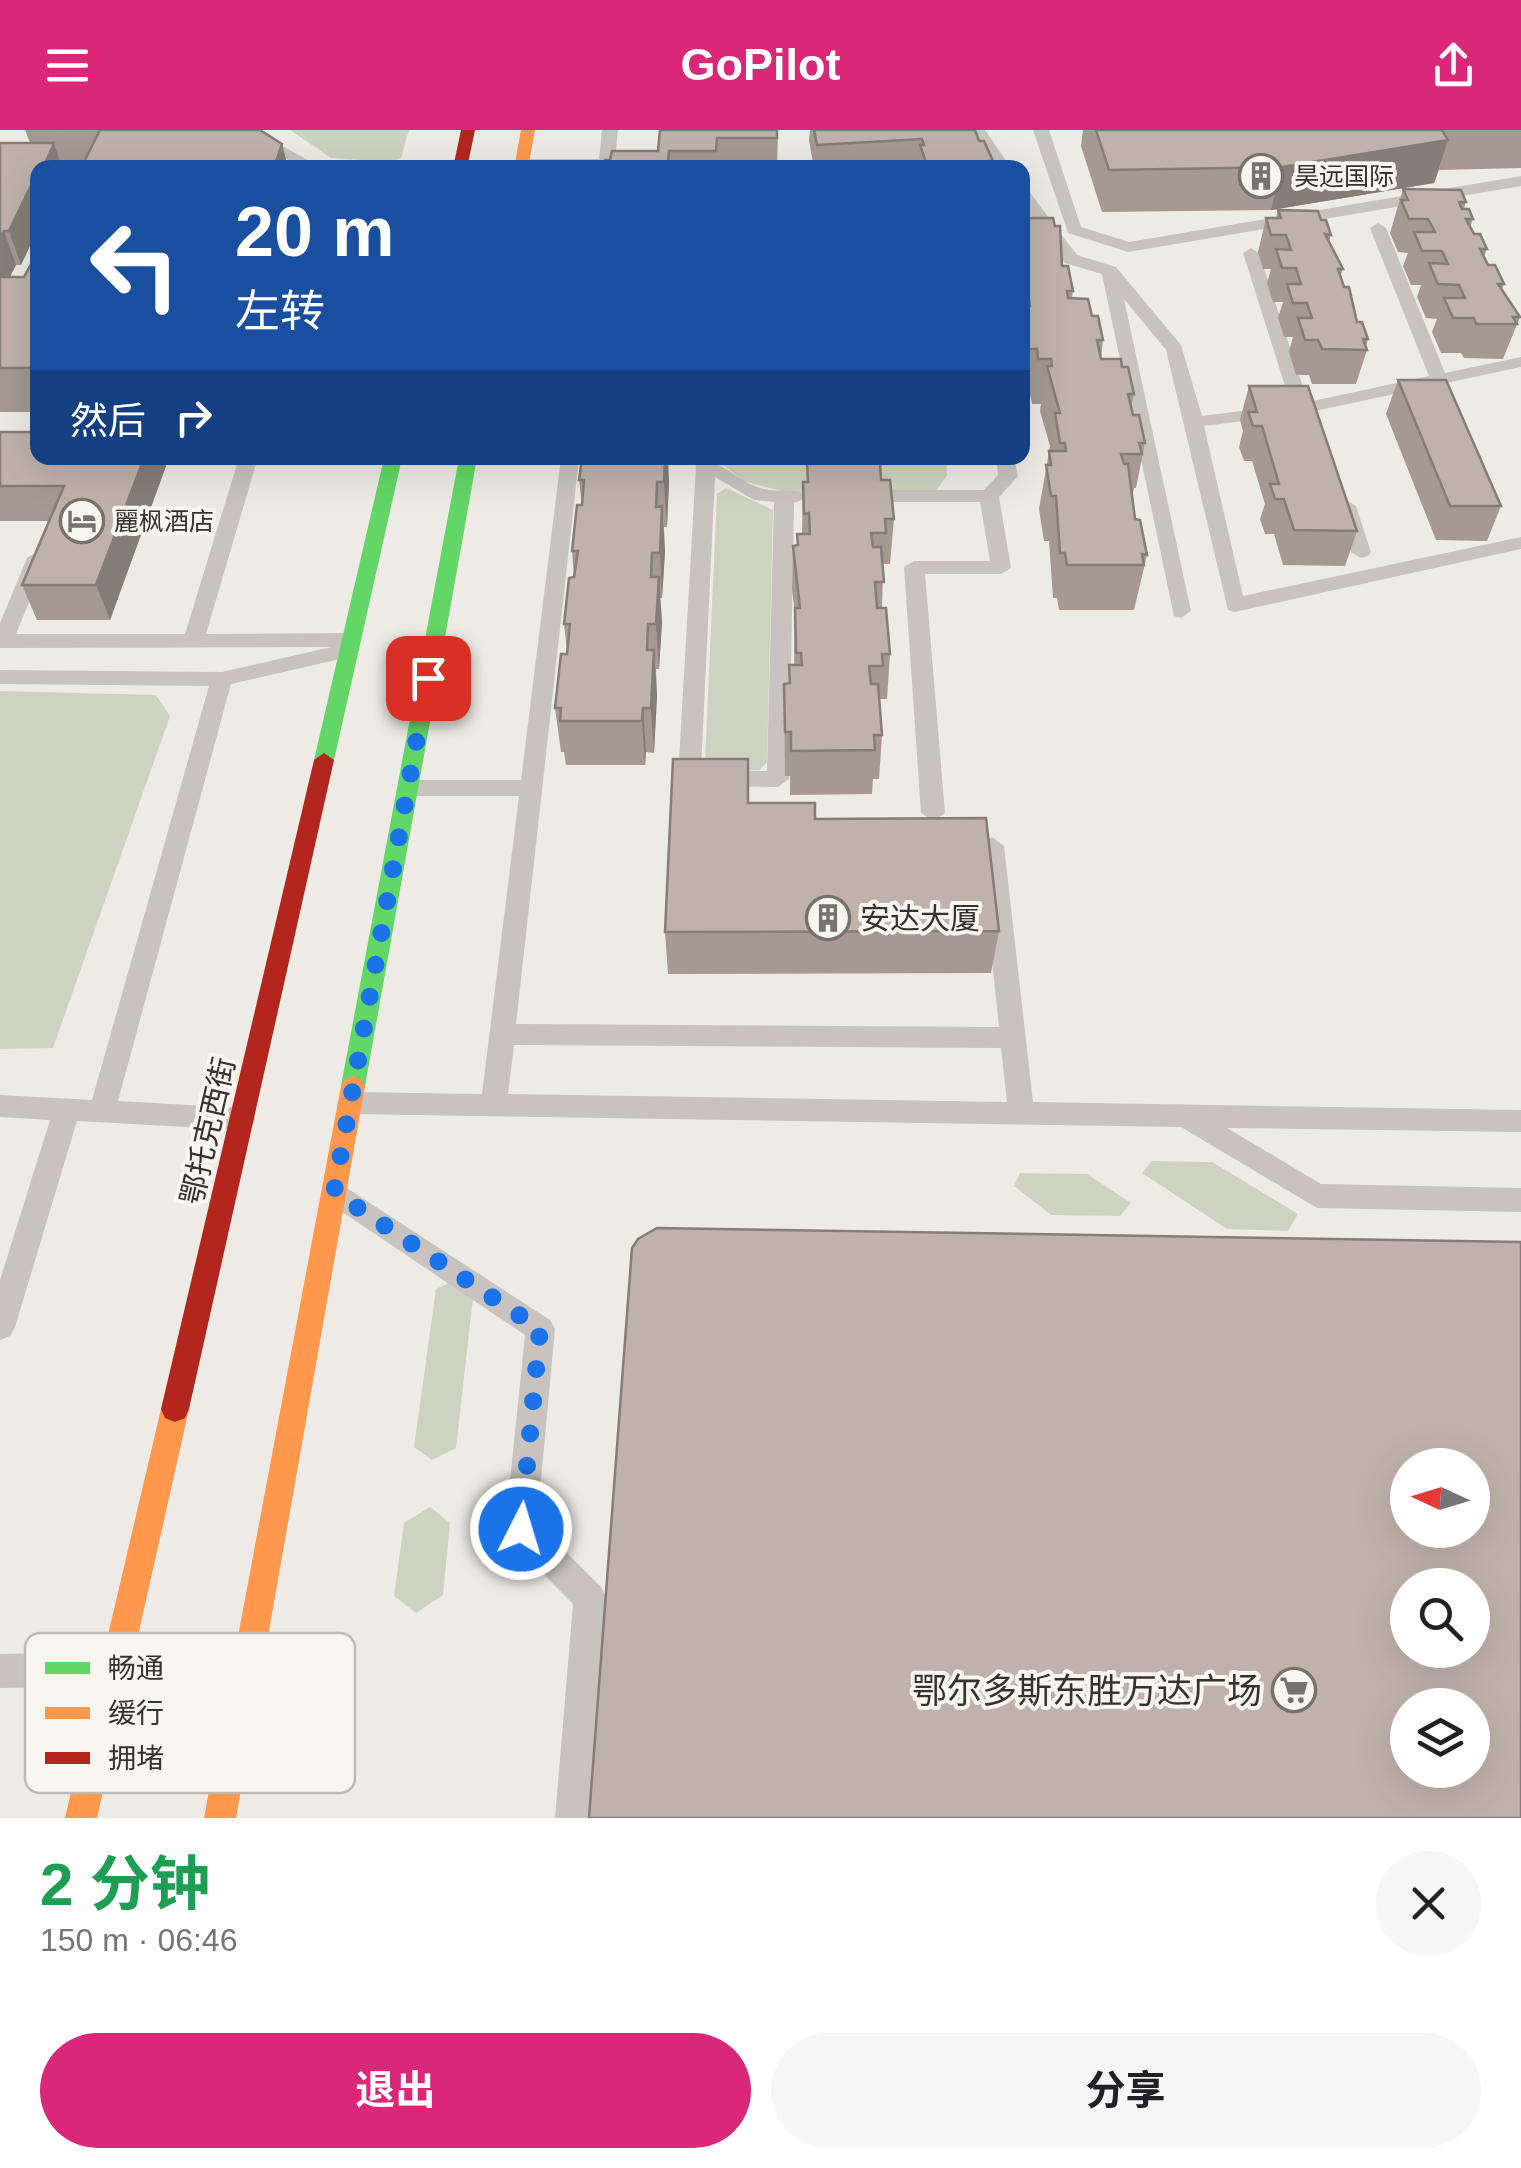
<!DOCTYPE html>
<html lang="zh">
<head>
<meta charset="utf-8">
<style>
	body { margin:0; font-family:Helvetica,"Noto Sans SC",sans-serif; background:#f6f6f6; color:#202124; height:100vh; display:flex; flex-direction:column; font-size:38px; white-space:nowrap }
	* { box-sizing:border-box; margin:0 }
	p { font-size:32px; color:#757577 }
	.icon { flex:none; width:55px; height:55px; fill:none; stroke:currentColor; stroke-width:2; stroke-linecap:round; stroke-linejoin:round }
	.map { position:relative; height:1688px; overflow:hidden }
	.panel { display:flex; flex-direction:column; background:#fff; flex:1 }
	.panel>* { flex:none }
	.guide { position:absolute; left:30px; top:30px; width:1000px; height:305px; border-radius:20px; box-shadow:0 10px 40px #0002; background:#1a4fa0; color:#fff; overflow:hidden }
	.needle { width:65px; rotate:274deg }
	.tools { position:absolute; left:1390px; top:1318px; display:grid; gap:20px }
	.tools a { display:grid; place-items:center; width:100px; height:100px; border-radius:50%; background:#fff; box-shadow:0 10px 40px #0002; font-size:50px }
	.pin { position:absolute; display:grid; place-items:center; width:85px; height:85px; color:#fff; margin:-42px; border-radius:20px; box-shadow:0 5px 15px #0006 }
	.me { position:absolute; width:110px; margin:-55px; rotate:5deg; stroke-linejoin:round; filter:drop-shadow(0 0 8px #0008) }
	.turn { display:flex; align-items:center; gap:35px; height:210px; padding:0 40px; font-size:45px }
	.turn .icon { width:130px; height:130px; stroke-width:2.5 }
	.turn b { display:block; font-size:70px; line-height:85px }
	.then { display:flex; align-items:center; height:95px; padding:0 40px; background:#0003; gap:20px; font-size:38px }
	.round { display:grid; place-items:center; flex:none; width:105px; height:105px; border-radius:52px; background:#f6f6f6 }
	.headline { display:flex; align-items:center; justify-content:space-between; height:170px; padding:0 40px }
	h1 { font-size:60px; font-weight:700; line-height:75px; color:#1e9e55 }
	.button { display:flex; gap:20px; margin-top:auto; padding:20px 40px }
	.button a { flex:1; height:115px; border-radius:60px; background:#db2777; color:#fff; font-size:40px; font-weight:700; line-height:115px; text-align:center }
	.button a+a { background:#f6f6f6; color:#202124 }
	header { display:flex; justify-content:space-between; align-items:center; height:130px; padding:0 40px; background:#db2777; color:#fff; font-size:45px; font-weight:700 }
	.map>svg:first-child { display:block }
	.green { fill:#ced3c1 }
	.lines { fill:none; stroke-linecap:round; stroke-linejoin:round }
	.lane { fill:#c8c3be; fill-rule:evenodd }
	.fast { fill:#63d668; fill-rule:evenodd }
	.slow { fill:#ff974d; fill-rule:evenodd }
	.jam { fill:#b3261e; fill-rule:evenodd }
	.wall { fill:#a59992 }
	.shaded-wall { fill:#867d77 }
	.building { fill:#c0b2aa; stroke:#867d77; stroke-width:2.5; fill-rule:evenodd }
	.route { stroke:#1a73e8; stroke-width:18; stroke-dasharray:0 32.4 }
	.labels { text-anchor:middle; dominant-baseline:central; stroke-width:8; stroke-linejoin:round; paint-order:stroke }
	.far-poi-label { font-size:25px; fill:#39312c; stroke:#f9f5ef; text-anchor:start }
	.poi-label { font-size:30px; fill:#39312c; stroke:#f9f5ef; text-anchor:start }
	.street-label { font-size:30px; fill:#39312c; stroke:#f9f5ef }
	.near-poi-label { font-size:35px; fill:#39312c; stroke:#f9f5ef; text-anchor:end }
	.key { fill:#f9f5ef; stroke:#bfbab4; stroke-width:2.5 }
	.key-label { font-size:28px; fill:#39312c }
</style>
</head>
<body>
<header><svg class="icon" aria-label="menu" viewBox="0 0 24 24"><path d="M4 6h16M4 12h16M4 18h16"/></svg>GoPilot<svg class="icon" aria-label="share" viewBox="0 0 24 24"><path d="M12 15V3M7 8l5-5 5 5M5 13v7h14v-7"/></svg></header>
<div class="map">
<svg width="1521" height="1688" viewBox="0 0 1521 1688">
	<rect width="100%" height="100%" fill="#eeebe6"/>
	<g class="green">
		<path d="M290,0H409L401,28L389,32L331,28Z"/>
		<path d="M715,328H946L947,345L935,363H789L743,351Z"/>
		<path d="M726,358L773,380L767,632L760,640L711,641L705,630L717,364Z"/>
		<path d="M0,561L156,565L170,586L53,918L0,919Z"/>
		<path d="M1152,1031L1212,1032L1298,1084L1288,1101L1227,1099L1142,1043Z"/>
		<path d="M1020,1043L1087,1044L1131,1073L1120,1086L1051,1085L1014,1056Z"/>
		<path d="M455,1150L474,1159L456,1318L432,1330L414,1317L436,1159Z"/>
		<path d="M430,1377L450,1393L443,1465L416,1483L394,1466L404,1393Z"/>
	</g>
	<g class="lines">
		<g class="lane">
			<path d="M235,0H254L322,38H302Z"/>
			<path d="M602,0H618L614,38H517L514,34L522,29H599Z"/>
			<path d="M969,0H985L1011,38H996Z"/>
			<path d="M1033,0H1049L1081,97L1129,112L1521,46V56L1128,122L1068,103Z"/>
			<path d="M1022,58L1028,60L1077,125L1116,137L1181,215L1202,286L1291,275L1243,123L1251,118L1259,123L1308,272L1429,246L1370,98L1378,93L1386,98L1445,243L1521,227V237L1301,284L1204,296L1243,466L1521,407V419L1235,482L1228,480L1166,220L1124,169L1191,481L1181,488L1174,486L1102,144L1065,133L1022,75Z"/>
			<path d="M217,328H402L393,334H256L206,504L347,503L354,505L360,520L349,527L231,554L118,971L242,978L251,981L255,989L251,997L242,1000L77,991L15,1197L10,1206L0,1210V1150L50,990L0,987V965L92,970L209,556L0,554V540L222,542L331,517L0,518V493L27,428L37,422L47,428L16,504H185L237,334L219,332Z"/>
			<path d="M561,328H579L516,894L999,897L980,716L992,707L1004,716L1033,972L1521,980V1002L1227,998L1321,1054L1521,1058V1082L1317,1078L1181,997L350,984L341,981L337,973L341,965L350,962L482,964L519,666H408L397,658L408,650H521ZM514,915L1001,918L1007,972L508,964Z"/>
			<path d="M687,328C724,326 738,356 769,360C784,362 797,358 809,367L794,373L789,649L778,657L689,656L678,648L696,336ZM715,347L754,370L774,372L767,641L701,640Z"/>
			<path d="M996,328H1014L1018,346L999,367L1011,438L1001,444H925L945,683L933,691L921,683L904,437L914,431H990L980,372H859L849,366L859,360H984L998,345Z"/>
			<path d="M1346,370L1356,376L1371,422L1368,426L1361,428L1351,422L1336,376Z"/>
			<path d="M336,1051L550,1190L555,1199L537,1393L601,1457L606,1468L589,1688H555L573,1474L510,1410L505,1399L525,1205L326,1071L322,1063L326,1055Z"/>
			<path d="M110,1522L122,1527L127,1539L122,1551L110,1556L0,1558V1524Z"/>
		</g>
		<g class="fast">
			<path d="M384,328H402L334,630L324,637L314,630Z"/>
			<path d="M459,328H477L365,956L361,963L353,966L345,963L341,956Z"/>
		</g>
		<g class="slow">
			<path d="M521,0H535L528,38H514Z"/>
			<path d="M353,946L361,949L365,956L236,1688H204L341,956L345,949Z"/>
			<path d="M175,1266L185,1270L189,1279L97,1688H65L161,1279L165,1270Z"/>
		</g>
		<g class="jam">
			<path d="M461,0H475L467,38H453Z"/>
			<path d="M324,623L334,630L189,1279L185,1288L175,1292L165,1288L161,1279L314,630Z"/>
		</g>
	</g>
	<g class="wall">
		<path d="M25,0H260L282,14L288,38H38V99L21,135H16L10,147H24L38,121V282H0V13H30Z"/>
		<path d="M660,0H778L777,38H604L610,30L658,21Z"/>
		<path d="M810,0H975L979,11L993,31L992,37L1007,38H814L809,11Z"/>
		<path d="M1083,0H1521V38L1439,40L1434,53L1271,80L1102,82L1081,16Z"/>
		<path d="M1403,59L1466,72L1464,79L1473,89L1470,97L1474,104L1487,119L1484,126L1488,135L1504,154L1502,159L1520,187L1503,229L1464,228L1461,223H1441L1432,202L1437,189L1426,188L1417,167L1421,155H1411L1403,136L1408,123L1398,122L1390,103Z"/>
		<path d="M1278,80L1321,90L1331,105L1329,112L1343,139L1340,146L1357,192L1368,209L1366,217L1367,220L1356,254H1312L1309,245H1296L1289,222L1293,207H1284L1278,188L1283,172H1273L1267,153L1271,139H1263L1258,122L1266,88H1276Z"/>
		<path d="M1022,88L1062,136L1073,161L1072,168L1092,186L1103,210L1101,229L1122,237L1134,264L1131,277L1133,285L1145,313L1136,358H1134L1132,369L1135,389L1147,425L1134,480H1059L1057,468H1053L1049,411H1044L1039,379L1050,316L1040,281L1041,274H1032L1030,264L1022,263Z"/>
		<path d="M1398,250L1501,376L1487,411L1436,410L1386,284Z"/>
		<path d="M1249,256L1357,401L1345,436L1283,435L1274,404H1265L1260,389L1265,374L1252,331H1244L1239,317L1243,301L1240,290Z"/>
		<path d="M0,302L166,336L110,490H37L22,455L49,391H0Z"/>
		<path d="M807,332L881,350L894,389L890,434H883V441L882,478L890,524L887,569H880L882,605L879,649H873L872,664L790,665V646H785L784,554H789V535H794L795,484L792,460L793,416L797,415V404H802L803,352H807Z"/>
		<path d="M579,350L669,351L667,397H664L665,421L662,468H660L662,492L659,539H656L657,565L654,623L646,622L645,635H566L564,622H561L555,578L567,521L564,494L574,447L572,421L582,375Z"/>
		<path d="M749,673L815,689L999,801L991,843L668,844L665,802Z"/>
	</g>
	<g class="shaded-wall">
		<path d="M1448,10L1434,53L1271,80L1282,37Z"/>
		<path d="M54,13L62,38H43Z"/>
		<path d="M282,14L288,38H274Z"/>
		<path d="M34,49L38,59V99L21,135L9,101Z"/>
		<path d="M4,101L16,135L0,165V108Z"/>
		<path d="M144,328H163L166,336L110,490L96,455Z"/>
		<path d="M665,328H668L669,351L667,397L664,352Z"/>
		<path d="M662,376L665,421L662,468L660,423Z"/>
		<path d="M659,447L662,492L659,539L656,494Z"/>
		<path d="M654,520L657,565L654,623L651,578Z"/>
		<path d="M643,578L646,622L645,635L642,591Z"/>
	</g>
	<g class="building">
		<path d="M100,0H260L282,14L274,38H81Z"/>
		<path d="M660,0H777V8H717L716,21H669L668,32H672L671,38H604L605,30H610L612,21H658Z"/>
		<path d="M814,0H975L979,11H984L993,31H988L991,37L1007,38H930L927,35L920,15H924L922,9L817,15Z"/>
		<path d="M1096,0H1442L1448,10L1282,37L1109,40Z"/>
		<path d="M0,13H54L43,38H38V48L34,49L9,101H4L0,108Z"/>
		<path d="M1403,59L1461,60L1466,72H1459L1462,79H1469L1473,89H1466L1474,104H1480L1487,119H1480L1488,135H1495L1504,154H1498L1520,187H1513L1517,194H1476L1474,188H1453L1444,168H1465L1459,155L1438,154L1429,133L1448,134L1442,121H1422L1414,102H1435L1428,89H1409L1401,70H1408Z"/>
		<path d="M1278,80L1318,81L1321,90H1326L1331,105L1325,104L1343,139H1338L1344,157H1349L1357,192H1362L1368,209H1363L1367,220L1322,219L1318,210H1305L1298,188H1312L1307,173H1293L1287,154H1301L1296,138H1282L1276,119L1291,120L1286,105H1271L1266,88H1281Z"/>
		<path d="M1022,88H1053L1055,96H1060L1062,136H1068L1073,161H1067L1068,168L1088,169L1092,186H1098L1103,210H1097L1101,229H1121L1122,237H1128L1134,264H1128L1133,285H1139L1145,313H1139L1142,324H1121L1124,334H1128L1135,389L1140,390L1147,425L1142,424L1144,435H1067L1065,423H1060L1056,366H1051L1046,335H1051L1049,321H1066L1065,313H1060L1055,283H1060L1047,236H1052L1051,229H1038L1037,219H1024L1023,208H1028L1025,186H1022V176H1030L1029,169H1022Z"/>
		<path d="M38,121V238H0V147H24Z"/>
		<path d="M1398,250H1446L1501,376H1450Z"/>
		<path d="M1249,256H1308L1357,401L1294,400L1284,369H1275L1270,354H1279L1262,296H1253L1248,282H1257Z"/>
		<path d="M0,302H38V328H144L96,455H22L64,356H0Z"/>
		<path d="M582,328H665L664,352H657L656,377L662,376L660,423H652L651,447H659L656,494H648L647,520H654L651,578H643L642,591H560L561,578H555L561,524H567L570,494H564L569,448L574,447L578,421H572L577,375H582L584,350H579Z"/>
		<path d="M880,331L881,350H890L894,389H885L886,403H871L873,417H881L884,452H875L877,478H886L890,524H882L883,536H869L871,554H878L882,605H874L875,620L791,621V602H785L784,554L790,553L789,535H802L801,523H796L795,478H800L793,416L798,415L797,404H810L809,383L804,384L803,352H808L807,332Z"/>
		<path d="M673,629H748V673H815V689L986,688L999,801L665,802Z"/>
		<path d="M657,1098L1521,1112V1688H589L632,1118L638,1109ZM1408,1335H1472V1400H1408ZM1408,1455H1472V1520H1408ZM1408,1575H1472V1640H1408Z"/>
	</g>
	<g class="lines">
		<path class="route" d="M428,548L334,1062L540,1199L521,1399"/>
	</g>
	<defs>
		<symbol id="building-ring" viewBox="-11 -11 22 22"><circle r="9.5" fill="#f9f5ef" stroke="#78726d" stroke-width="1.5"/><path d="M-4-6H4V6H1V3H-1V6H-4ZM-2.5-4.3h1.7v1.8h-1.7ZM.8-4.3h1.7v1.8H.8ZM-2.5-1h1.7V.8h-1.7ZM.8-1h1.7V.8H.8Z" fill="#78726d"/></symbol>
		<symbol id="hotel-ring" viewBox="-11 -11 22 22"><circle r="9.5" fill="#f9f5ef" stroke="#78726d" stroke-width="1.5"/><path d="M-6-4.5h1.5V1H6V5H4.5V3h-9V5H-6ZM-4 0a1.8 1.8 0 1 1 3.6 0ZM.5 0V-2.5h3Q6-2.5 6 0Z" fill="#78726d"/></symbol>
		<symbol id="supermarket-ring" viewBox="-11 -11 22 22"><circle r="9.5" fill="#f9f5ef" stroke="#78726d" stroke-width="1.5"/><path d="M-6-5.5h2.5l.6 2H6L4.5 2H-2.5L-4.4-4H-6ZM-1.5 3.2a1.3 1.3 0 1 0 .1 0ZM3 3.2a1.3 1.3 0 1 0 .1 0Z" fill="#78726d"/></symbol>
	</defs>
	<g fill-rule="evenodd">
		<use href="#building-ring" x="1236" y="21" width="50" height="50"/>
		<use href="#hotel-ring" x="57" y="366" width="50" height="50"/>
		<use href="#building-ring" x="803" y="763" width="50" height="50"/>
		<use href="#supermarket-ring" x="1269" y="1535" width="50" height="50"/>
	</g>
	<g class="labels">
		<g class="far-poi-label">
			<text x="1294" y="46">昊远国际</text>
			<text x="114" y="391">麗枫酒店</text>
		</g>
		<g class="poi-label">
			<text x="860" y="788">安达大厦</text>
		</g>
		<g class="street-label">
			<text transform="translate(208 1001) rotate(-77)">鄂托克西街</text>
		</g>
		<g class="near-poi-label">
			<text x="1262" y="1560">鄂尔多斯东胜万达广场</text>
		</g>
	</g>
	<rect x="25" y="1503" width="330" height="160" rx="15" class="key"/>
	<rect x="45" y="1532" width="45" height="12" fill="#63d668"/>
	<rect x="45" y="1577" width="45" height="12" fill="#ff974d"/>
	<rect x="45" y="1622" width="45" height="12" fill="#b3261e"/>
	<g class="key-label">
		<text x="108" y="1548">畅通</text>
		<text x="108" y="1593">缓行</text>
		<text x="108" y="1638">拥堵</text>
	</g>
</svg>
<div class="tools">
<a><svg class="needle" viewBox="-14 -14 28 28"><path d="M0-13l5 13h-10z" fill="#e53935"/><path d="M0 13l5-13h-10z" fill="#757577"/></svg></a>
<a><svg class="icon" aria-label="search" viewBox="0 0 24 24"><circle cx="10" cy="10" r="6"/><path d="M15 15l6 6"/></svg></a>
<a><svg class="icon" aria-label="layers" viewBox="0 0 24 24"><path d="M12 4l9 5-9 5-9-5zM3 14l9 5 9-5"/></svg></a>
</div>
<div class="pin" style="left:428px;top:548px;background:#d93025"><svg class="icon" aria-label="arrive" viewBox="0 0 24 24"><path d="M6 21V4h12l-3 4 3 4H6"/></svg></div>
<svg class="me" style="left:521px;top:1399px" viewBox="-20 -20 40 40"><circle r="17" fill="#1a73e8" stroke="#fff" stroke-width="3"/><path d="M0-11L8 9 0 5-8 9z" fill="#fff"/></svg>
<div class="guide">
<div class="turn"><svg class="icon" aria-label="left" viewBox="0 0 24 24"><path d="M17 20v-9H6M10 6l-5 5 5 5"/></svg><div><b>20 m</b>左转</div></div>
<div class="then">然后<svg class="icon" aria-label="right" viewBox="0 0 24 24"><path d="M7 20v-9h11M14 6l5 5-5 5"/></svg></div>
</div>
</div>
<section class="panel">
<div class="headline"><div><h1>2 分钟</h1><p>150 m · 06:46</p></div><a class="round"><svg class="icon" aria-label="close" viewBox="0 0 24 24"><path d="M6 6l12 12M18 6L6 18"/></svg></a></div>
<div class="button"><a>退出</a><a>分享</a></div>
</section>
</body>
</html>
